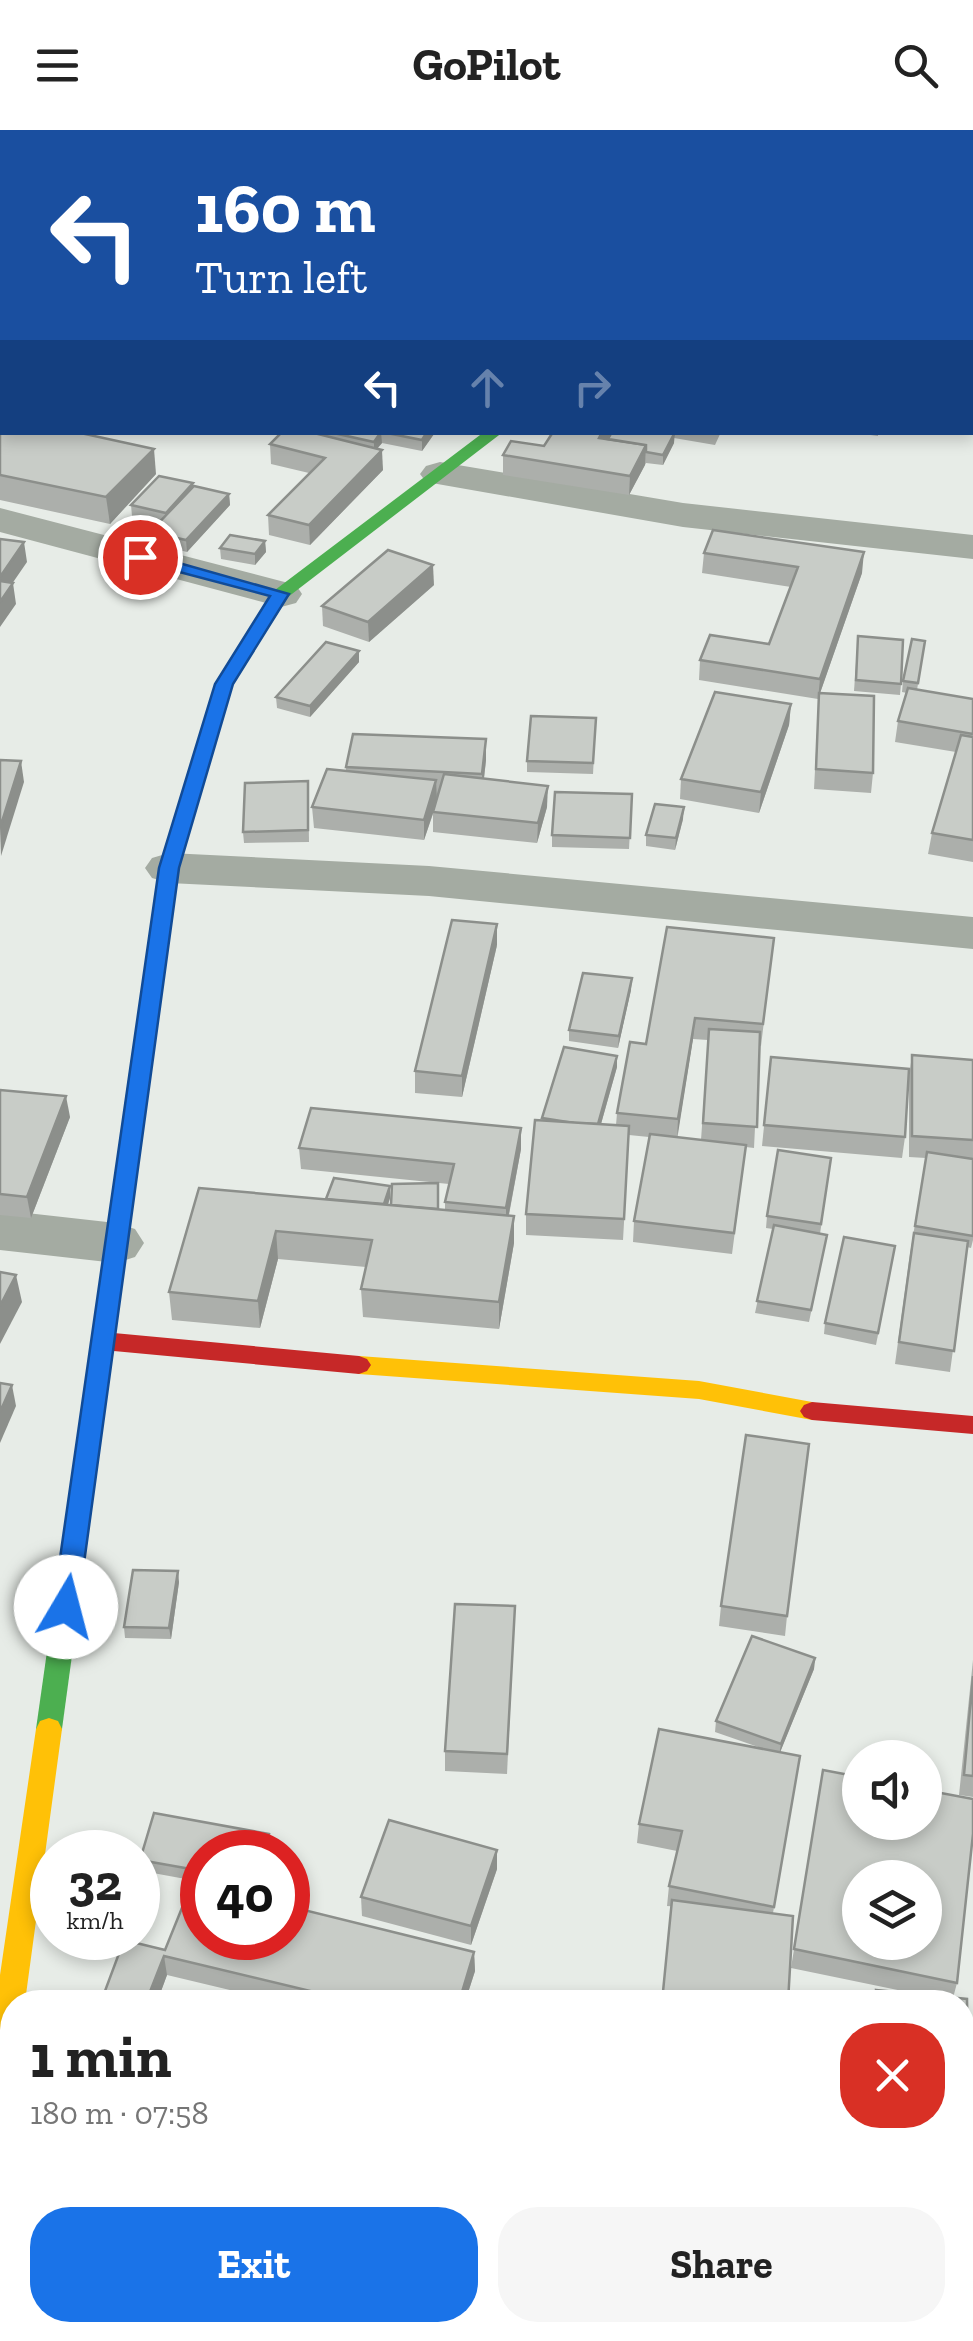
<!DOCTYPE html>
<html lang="en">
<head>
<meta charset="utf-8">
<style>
	body { margin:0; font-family:"Zilla Slab",serif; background:#f6f6f6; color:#222; height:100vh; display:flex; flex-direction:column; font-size:38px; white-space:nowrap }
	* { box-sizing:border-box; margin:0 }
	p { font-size:32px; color:#767676 }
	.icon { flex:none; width:55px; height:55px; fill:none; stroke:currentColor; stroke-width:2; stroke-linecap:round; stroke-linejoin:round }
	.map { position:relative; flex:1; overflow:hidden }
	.details { position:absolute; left:0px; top:1860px; width:975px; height:352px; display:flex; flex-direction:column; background:#fff; border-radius:40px 40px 0 0; box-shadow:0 5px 15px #0003 }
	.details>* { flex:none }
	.guide { position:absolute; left:0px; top:0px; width:975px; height:305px; box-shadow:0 5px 15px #0003; background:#1a4fa0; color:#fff; overflow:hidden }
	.fabs { position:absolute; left:842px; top:1610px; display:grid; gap:20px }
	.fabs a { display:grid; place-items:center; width:100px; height:100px; border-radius:50%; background:#fff; box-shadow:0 5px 15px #0003; font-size:50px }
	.speed { position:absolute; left:30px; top:1700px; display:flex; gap:20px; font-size:50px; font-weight:700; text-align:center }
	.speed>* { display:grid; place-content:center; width:130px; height:130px; border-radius:50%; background:#fff; box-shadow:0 5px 15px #0003; line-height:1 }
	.speed small { font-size:25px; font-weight:400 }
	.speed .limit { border:15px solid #d22; background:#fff; color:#111 }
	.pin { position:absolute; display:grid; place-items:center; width:85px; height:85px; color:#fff; margin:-42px; border:5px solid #fff; border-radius:50%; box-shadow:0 2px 10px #0007 }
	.me { position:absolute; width:110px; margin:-55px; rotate:8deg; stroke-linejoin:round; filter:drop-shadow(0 0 8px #0008) }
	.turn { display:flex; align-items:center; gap:35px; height:210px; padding:0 30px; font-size:45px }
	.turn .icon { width:130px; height:130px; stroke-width:2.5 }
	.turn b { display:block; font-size:70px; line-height:85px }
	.lanes { display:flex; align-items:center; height:95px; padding:0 30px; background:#0003; justify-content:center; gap:50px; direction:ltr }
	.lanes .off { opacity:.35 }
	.round { display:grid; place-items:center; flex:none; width:105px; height:105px; border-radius:40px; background:#f6f6f6 }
	.head { display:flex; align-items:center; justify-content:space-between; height:170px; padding:0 30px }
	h1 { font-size:60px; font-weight:700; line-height:75px }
	.button { display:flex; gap:20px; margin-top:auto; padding:20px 30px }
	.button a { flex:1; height:115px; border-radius:40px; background:#1a73e8; color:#fff; font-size:40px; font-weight:700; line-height:115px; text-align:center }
	.button a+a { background:#f6f6f6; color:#222 }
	header { display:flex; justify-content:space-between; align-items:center; height:130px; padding:0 30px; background:#fff; font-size:45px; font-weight:700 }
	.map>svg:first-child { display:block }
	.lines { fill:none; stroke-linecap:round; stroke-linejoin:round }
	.street { fill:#a4aba2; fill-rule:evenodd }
	.fast { fill:#4caf50; fill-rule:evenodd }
	.slow { fill:#ffc107; fill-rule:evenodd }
	.jam { fill:#c62828; fill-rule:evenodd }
	.wall { fill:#acafab; fill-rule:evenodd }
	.shaded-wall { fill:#8c8f8b }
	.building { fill:#c8ccc7; stroke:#8c8f8b; stroke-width:2.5; fill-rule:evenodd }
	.route { fill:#1a73e8; stroke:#114b97; stroke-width:2.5 }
</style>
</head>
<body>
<header><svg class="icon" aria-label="menu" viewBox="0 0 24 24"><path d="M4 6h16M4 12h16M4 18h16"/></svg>GoPilot<svg class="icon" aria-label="search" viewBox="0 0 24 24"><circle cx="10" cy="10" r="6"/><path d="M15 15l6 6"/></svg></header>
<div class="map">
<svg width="973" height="2211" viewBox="0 0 973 2211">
	<rect width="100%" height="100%" fill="#e7ece7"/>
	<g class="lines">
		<g class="street">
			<path d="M216,0H257L258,2H218Z"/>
			<rect x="972" y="131" width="1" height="22"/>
			<path d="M440,332L683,373L973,405V429L683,397L426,352L420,344L426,336Z"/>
			<path d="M0,378L296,455L302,464L296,473L281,477L0,402Z"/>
			<path d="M169,723L429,736L973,787V819L429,766L169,753L152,748L145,738L152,728Z"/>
			<path d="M0,1080L116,1093L135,1099L144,1113L135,1127L116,1133L0,1120Z"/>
			<path d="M962,2098L973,2101V2177L962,2174Z"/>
		</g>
		<g class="fast">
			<path d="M484,302H503L288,467L255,519H243L240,515L275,460Z"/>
			<path d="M142,922L153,929L62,1599L58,1607L49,1610L40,1607L36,1599L131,929Z"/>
		</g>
		<g class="slow">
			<path d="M249,510L258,515L233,554L179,738L153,929L142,936L131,929L159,738L215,554L243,511Z"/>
			<path d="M359,1226L699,1251L812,1272L820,1275L824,1281L820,1287L812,1290L699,1269L359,1244L351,1241L347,1235L351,1229Z"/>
			<path d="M49,1588L58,1591L62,1599L25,1872H12V1952L0,1961V1845L36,1599L40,1591Z"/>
		</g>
		<g class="jam">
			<path d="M103,1202L359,1226L367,1229L371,1235L367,1241L359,1244L103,1220L95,1217L91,1211L95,1205Z"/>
			<path d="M812,1272L973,1286V1304L812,1290L804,1287L800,1281L804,1275Z"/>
		</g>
	</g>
	<g class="wall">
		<path d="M29,0H106L101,2H35Z"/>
		<path d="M359,0H451L446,2H360Z"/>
		<path d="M728,0H839V2H726Z"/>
		<path d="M0,287L156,344L110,394L0,370Z"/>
		<path d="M324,302H434V304L422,321L382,313L377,319L383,340L310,415L269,405L268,385L309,343L271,334L270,314L324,306Z"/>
		<path d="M553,302H721L715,315L674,308V313L663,335L646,333L629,365L503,345V325L544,316Z"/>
		<path d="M848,302H878V306Z"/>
		<path d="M193,357L229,364L230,375L187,422L151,413L150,402L160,392L132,386L131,375Z"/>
		<path d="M265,411L266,422L255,435L221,429L220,418Z"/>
		<path d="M704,423L862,443L820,563L873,643L871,663L814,659L819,565L818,569L699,550L700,530L769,514L791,457L702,443Z"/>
		<path d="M434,455L369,512L323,496L322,476Z"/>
		<path d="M858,506L901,554L900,565L854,561Z"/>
		<path d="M925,511L917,560L973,569V732L928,724L932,703L956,622L895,612L898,591L907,563L902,562L903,551Z"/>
		<path d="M359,521V532L310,587L277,578L276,567Z"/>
		<path d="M791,574L789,595L759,683L680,669L681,649Z"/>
		<path d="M596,588L593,644L527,642V631Z"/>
		<path d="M486,630L484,649L547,677L537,713L433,702V684L424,710L314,698L312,677L346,641V637Z"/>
		<path d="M308,651L309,712L244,713L243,702Z"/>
		<path d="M632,664L629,719L552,717V705Z"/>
		<path d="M683,689L675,720L646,716V705Z"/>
		<path d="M774,808L761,916L759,915L754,1018L746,1017L732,1124L633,1112L634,1091L649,1007L629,1005L623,1110L526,1105V1084L542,988L617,926V937L601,994L616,995L617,983L646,914ZM693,909L708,910L701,1010L677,1007Z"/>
		<path d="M497,815L462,967L415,963V941Z"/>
		<path d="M631,860L618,918L569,911V900Z"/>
		<path d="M912,925L973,930V1110L971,1118L967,1117L950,1242L895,1234L910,1124L926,1028L909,1027V947Z"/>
		<path d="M771,927L905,1007L902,1028L762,1016Z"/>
		<path d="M0,960L70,987L31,1088L0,1085Z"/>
		<path d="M521,998V1019L509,1085L514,1086V1113L499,1199L363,1187L361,1159L366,1137L278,1129L260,1198L172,1190L169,1162L326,1069L390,1068L388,1075L445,1080V1072L449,1054L301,1039L299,1018Z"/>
		<path d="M831,1028L820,1104L825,1116L809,1192L755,1183L773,1099L766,1098L767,1086Z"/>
		<path d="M895,1116L876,1215L824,1204L825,1193Z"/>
		<path d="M179,1452L171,1509L125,1508L124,1497Z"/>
		<path d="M721,1476L787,1486L785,1506L719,1496Z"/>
		<path d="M514,1497L507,1644L445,1641V1621Z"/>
		<path d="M815,1528L814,1539L780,1622L800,1626L773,1783L667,1776L669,1756L677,1721L637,1713L639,1694L764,1619L715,1602L716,1591Z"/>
		<path d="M973,1530V1667L959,1665Z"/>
		<path d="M823,1640L860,1647V1692H925V1660L973,1669V1704L957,1853L953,1868L967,1869L970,2063L965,2080H962V1872H874L876,1860L917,1864L791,1838ZM860,1748H925V1812H860Z"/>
		<path d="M269,1704L270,1714L202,1722V1752L142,1741L140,1730Z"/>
		<path d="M497,1739L471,1815L362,1786L361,1767Z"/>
		<path d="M165,1820L474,1822L475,1841L465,1872H280L167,1845L157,1872H103L102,1869Z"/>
	</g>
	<g class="shaded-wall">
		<path d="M85,0H106L101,2H80Z"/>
		<path d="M415,0H451L446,2H410Z"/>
		<path d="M2,237V266L0,269V240Z"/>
		<path d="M381,302L382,313L374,322V312Z"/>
		<path d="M427,302H434V304L422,321V310Z"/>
		<path d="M602,302H612L599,328V308Z"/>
		<path d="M675,302L674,313L663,335V325Z"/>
		<path d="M646,315L645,335L629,365L630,346Z"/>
		<path d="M154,319L156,344L110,394L106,367Z"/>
		<path d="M382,320L383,340L310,415L309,395Z"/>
		<path d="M193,353L194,364L167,394L166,383Z"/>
		<path d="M229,364L230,375L187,422L186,410Z"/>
		<path d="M265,411L266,422L255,435V424Z"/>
		<path d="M24,412L27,432L5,464L13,453L16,474L0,497V447Z"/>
		<path d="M864,422L862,443L818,569L820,549Z"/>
		<path d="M433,435L434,455L369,512L368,492Z"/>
		<path d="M359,521V532L310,587V576Z"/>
		<path d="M791,574L789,595L759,683L761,662Z"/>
		<path d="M486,609V630L482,664V644Z"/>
		<path d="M21,631L24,652L1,726L0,698Z"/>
		<path d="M436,650L437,671L424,710V690Z"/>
		<path d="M548,656L547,677L537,713L538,693Z"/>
		<path d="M684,677L683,689L675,720L676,708Z"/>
		<path d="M497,794V815L462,967V946Z"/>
		<path d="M632,848L631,860L618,918L619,906Z"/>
		<path d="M695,888L693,909L677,1010L678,989Z"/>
		<path d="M617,926V937L597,1008L598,996Z"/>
		<path d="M66,966L70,987L31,1088L27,1067Z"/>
		<path d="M521,998V1019L506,1099V1078Z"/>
		<path d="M390,1056V1068L381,1095V1083Z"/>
		<path d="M514,1086V1113L499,1199V1172Z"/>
		<path d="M276,1101L278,1129L260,1198L258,1171Z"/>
		<path d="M16,1145L22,1172L0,1214V1176Z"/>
		<path d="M12,1255L16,1276L0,1313V1282Z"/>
		<path d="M178,1441L179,1452L171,1509L169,1498Z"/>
		<path d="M815,1528L814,1539L779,1625L781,1614Z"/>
		<path d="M269,1704L270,1714L268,1722H264Z"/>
		<path d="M497,1720V1739L471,1815V1796Z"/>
		<path d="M474,1822L475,1841L465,1872H459Z"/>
		<path d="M164,1826L167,1845L157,1872H146Z"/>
		<path d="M357,2200H361L359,2211H355Z"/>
	</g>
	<g class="building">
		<path d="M55,0H85L80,2H62Z"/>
		<path d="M393,0H415L410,2H400Z"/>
		<path d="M728,0H770L768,2H726Z"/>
		<path d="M779,0H839L838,2H799Z"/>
		<rect x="972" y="161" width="1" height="81"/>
		<path d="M0,167H2V237L0,240Z"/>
		<path d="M0,287H2V302H76L154,319L106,367L0,345Z"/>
		<path d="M282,302H310L382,320L309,395L268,385L325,328L270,314Z"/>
		<path d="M329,302H381L374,312Z"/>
		<path d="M382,302H427L422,310Z"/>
		<path d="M553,302H602L599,308L646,315L630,346L503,325L511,311L544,316Z"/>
		<path d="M612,302H675L663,325L646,322V315L608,309Z"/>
		<path d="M159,346L193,353L166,383L131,375Z"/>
		<path d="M194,356L229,364L186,410L150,402Z"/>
		<path d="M713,400L864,422L820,549L700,530L710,505L769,514L798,437L704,423Z"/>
		<path d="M230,405L265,411L255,424L220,418Z"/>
		<path d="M0,409L24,412L0,447Z"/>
		<path d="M388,420L433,435L368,492L322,476Z"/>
		<path d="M0,451L13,453L0,472Z"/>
		<path d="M858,506L903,510L901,554L856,550Z"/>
		<path d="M912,509L925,511L918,553L903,551Z"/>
		<path d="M326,512L359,521L310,576L276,567Z"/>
		<path d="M908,558L973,569V604L898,591Z"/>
		<path d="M715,562L791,574L761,662L681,649Z"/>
		<path d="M819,563L874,566L873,643L816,639Z"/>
		<path d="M531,586L596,588L593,633L527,631Z"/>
		<path d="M353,604L486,609L482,644L346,637Z"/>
		<path d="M961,605L973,607V710L932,703Z"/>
		<path d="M0,630L21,631L0,698Z"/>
		<path d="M327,639L436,650L424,690L312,677Z"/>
		<path d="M444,644L548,656L538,693L433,682Z"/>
		<path d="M308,651V700L243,702L245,653Z"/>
		<path d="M555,662L632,664L630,708L552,705Z"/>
		<path d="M655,674L684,677L676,708L646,705Z"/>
		<path d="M452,790L497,794L462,946L415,941Z"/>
		<path d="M667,797L774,808L763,894L695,888L678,989L617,983L630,912L646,914Z"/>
		<path d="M583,843L632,848L619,906L569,900Z"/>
		<path d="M709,899L760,902L757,997L703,993Z"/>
		<path d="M564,917L617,926L598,994L574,993L542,988Z"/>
		<path d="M912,925L973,930V1010L912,1006Z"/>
		<path d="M771,927L909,939L905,1007L764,995Z"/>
		<path d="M0,960L66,966L27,1067L0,1064Z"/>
		<path d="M311,978L521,998L506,1078L445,1072L454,1034L299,1018Z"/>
		<path d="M535,990L629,996L624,1089L526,1084Z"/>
		<path d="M650,1004L746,1015L734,1103L634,1091Z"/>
		<path d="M778,1020L831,1028L821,1094L767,1086Z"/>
		<path d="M927,1022L973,1029V1106L915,1096Z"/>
		<path d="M334,1048L390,1056L384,1074L326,1069Z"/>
		<path d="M438,1053V1079L391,1075L392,1054Z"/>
		<path d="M199,1058L514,1086L499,1172L361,1159L372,1110L276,1101L258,1171L169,1162Z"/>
		<path d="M774,1095L827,1105L811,1180L757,1171Z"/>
		<path d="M914,1103L968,1111L954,1221L899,1212Z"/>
		<path d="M844,1107L895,1116L878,1203L825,1193Z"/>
		<path d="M0,1142L16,1145L0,1176Z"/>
		<path d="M0,1253L12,1255L0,1282Z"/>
		<path d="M746,1305L809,1314L787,1486L721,1476Z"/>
		<path d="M133,1440L178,1441L169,1498L124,1497Z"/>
		<path d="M455,1474L515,1476L507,1624L445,1621Z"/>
		<path d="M752,1506L815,1528L781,1614L716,1591Z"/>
		<path d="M973,1546V1646L964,1645Z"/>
		<path d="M659,1599L800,1626L774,1777L669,1756L682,1701L639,1694Z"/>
		<path d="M823,1640L860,1647V1692H925V1660L973,1669V1704L957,1853L794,1819ZM860,1748H925V1812H860Z"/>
		<path d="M154,1683L269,1704L264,1722H202V1741L140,1730Z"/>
		<path d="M389,1690L497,1720L471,1796L361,1767Z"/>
		<path d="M192,1753L202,1756V1808H288V1776L474,1822L459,1872H356L164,1826L146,1872H116L102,1869L124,1810L165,1820Z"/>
		<path d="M672,1770L793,1786L788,1872H662Z"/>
		<path d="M876,1860L967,1869L970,2063L962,2062V1872H876Z"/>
		<path d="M162,2200H357L355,2211H160Z"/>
	</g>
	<path class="route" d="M140,422L289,464L233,554L179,738L78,1477L75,1485L66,1488L56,1485L53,1477L159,738L215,554L270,466L134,430V423Z"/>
</svg>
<div class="fabs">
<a><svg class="icon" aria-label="sound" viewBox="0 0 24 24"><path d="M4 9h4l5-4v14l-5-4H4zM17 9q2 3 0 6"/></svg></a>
<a><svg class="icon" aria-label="layers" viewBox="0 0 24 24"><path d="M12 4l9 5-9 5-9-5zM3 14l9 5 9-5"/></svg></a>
</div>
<div class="speed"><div>32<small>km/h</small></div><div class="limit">40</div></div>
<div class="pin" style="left:140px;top:427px;background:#d93025"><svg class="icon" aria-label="arrive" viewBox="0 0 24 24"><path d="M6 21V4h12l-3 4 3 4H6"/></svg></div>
<svg class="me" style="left:66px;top:1477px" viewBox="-20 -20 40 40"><circle r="19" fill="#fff"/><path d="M0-13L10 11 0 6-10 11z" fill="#1a73e8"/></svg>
<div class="guide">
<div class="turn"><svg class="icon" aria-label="left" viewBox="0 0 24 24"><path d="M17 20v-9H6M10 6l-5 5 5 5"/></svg><div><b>160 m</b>Turn left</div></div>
<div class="lanes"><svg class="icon" aria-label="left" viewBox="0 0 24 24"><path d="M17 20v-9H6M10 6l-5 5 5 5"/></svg><svg class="icon off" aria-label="ahead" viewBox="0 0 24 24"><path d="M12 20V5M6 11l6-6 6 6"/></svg><svg class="icon off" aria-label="right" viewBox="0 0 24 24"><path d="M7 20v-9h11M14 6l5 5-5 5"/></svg></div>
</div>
<section class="details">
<div class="head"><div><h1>1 min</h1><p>180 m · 07:58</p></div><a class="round" style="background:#d93025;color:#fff"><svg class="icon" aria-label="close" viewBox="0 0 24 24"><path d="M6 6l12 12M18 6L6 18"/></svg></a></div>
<div class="button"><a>Exit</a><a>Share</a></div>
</section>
</div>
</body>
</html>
